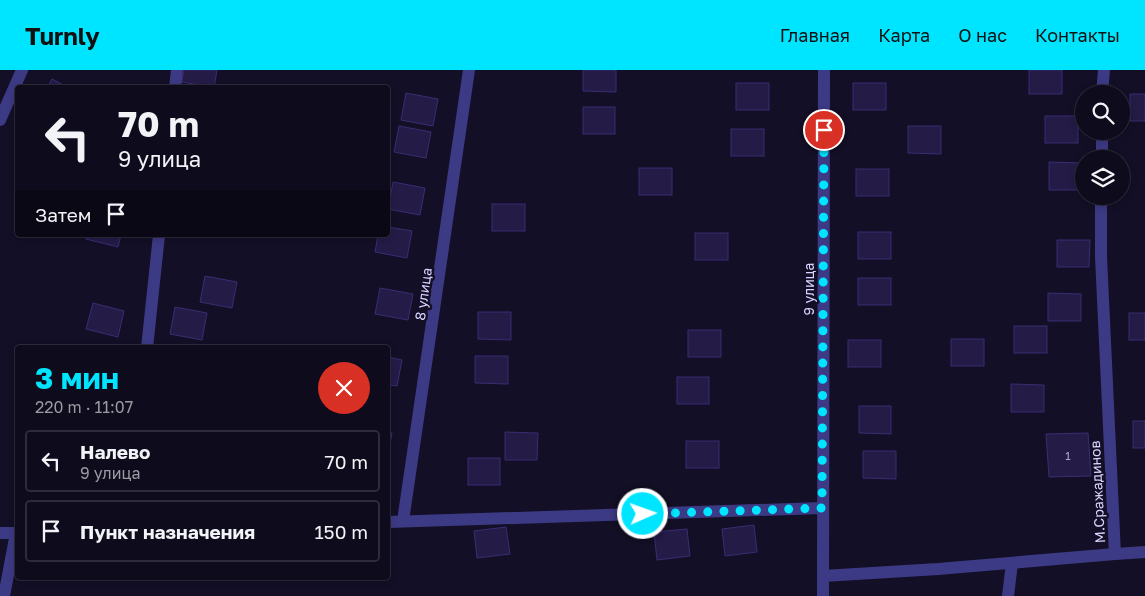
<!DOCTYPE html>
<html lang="ru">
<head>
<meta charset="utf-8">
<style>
	body { margin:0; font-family:"Golos Text",sans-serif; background:#1c1929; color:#f1f3f6; height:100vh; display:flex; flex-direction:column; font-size:19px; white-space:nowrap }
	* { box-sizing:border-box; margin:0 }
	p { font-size:16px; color:#9b9ba3 }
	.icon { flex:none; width:28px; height:28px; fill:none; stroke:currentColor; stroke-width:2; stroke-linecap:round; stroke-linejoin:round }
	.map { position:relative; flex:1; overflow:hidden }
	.side { position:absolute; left:15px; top:275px; width:375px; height:235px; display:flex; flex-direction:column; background:#0e0b1c; border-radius:5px; box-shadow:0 2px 8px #0003,0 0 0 1px #2e2b3b }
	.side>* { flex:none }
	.banner { position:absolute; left:15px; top:15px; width:375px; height:152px; border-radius:5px; box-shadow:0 2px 8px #0003,0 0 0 1px #2e2b3b; background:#0e0b1c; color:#f1f3f6; overflow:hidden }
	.tools { position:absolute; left:1075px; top:15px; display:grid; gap:10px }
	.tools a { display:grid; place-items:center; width:55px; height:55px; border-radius:50%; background:#0e0b1c; box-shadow:0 2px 8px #0003,0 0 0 1px #2e2b3b; font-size:25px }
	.pin { position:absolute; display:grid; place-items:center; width:42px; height:42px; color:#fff; margin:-21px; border:2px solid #fff; border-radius:50%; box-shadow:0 1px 5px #0007 }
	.me { position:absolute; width:55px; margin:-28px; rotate:88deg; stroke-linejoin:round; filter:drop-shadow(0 0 4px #0008) }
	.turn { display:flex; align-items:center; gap:18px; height:105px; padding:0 20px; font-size:22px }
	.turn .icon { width:65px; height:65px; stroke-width:2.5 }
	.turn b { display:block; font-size:35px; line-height:42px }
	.then { display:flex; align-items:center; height:48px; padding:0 20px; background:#0003; gap:10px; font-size:19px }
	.round { display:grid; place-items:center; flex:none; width:52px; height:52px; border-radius:26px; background:#1c1929 }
	.summary { display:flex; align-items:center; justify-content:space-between; height:85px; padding:0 20px }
	h1 { font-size:30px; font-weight:700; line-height:38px; color:#00e5ff }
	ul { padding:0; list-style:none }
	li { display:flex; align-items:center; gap:15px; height:62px; margin:0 10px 8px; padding:0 10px; border:2px solid #2e2b3b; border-radius:5px }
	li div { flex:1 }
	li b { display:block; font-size:19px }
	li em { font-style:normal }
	header { display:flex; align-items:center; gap:30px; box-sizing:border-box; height:70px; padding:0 25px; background:#00e5ff; color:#111 }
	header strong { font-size:24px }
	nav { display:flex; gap:28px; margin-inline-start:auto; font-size:18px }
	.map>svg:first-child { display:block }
	.building { fill:#241b47; stroke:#3b2d73 }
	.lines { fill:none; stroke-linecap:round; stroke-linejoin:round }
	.street { stroke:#3d3a85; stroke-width:12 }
	.route { stroke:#00e5ff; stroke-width:9; stroke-dasharray:0 16.2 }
	.labels { text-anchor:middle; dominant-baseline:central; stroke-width:5; stroke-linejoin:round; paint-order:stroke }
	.number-label { font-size:11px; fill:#aca6d1 }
	.street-label { font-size:14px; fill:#d9d4ff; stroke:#130f26 }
</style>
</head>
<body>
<header>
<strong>Turnly</strong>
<nav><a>Главная</a><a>Карта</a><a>О нас</a><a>Контакты</a></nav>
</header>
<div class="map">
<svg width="1145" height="526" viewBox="0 0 1145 526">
	<rect width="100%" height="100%" fill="#130f26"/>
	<g class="building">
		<path d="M184,0H217L214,18L182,12Z"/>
		<path d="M583,0H616V22L583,21Z"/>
		<rect x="1029" y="0" width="33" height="24"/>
		<path d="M52,9L69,18H47Z"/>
		<rect x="736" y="13" width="33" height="27"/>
		<rect x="853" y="13" width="33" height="27"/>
		<path d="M406,23L438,29L433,56L401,50Z"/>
		<rect x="1130" y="24" width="15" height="27"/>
		<rect x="583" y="37" width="32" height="27"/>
		<rect x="1045" y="46" width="33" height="27"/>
		<path d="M399,56L431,62L426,88L394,82Z"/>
		<path d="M908,56H941V84L908,83Z"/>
		<rect x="731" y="59" width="33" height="27"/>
		<path d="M1049,92L1082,93V120H1049Z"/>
		<rect x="639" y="98" width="33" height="27"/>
		<rect x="856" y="99" width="33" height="27"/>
		<path d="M393,112L425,118L420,145L388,139Z"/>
		<rect x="492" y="134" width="33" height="27"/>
		<path d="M388,157L412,161L407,188L375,182L378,165H388Z"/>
		<rect x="858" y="162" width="33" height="27"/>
		<rect x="695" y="163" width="33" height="27"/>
		<path d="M87,165H121L118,177L86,169Z"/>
		<path d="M1057,170H1090L1089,197H1057Z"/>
		<path d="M205,206L237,212L232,238L200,232Z"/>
		<rect x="858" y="208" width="33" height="27"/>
		<path d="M380,218L413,224L408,250L375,244Z"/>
		<path d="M1048,223L1081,224V251H1048Z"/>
		<path d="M93,233L124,241L118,267L86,259Z"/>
		<path d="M175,237L207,243L202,270L170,264Z"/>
		<path d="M478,242H511V270L478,269Z"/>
		<rect x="1129" y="243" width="16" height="27"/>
		<rect x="1014" y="256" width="33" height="27"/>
		<rect x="688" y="260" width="33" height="27"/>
		<rect x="951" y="269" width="33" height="27"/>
		<rect x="848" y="270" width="33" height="27"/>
		<path d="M475,286H508V314L475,313Z"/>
		<path d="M388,287L402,290L397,316L388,315Z"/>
		<rect x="677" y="307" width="32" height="27"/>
		<path d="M1011,314L1044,315V342H1011Z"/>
		<path d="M859,336H891V364L859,363Z"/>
		<rect x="1133" y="351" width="12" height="27"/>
		<path d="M388,362L392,363L388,386Z"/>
		<path d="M505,362L538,363L537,390H505Z"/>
		<path d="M1088,363L1091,406L1049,407L1046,364Z"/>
		<rect x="686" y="371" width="33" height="27"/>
		<path d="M863,381H896V409L863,408Z"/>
		<rect x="468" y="388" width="32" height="27"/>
		<path d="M754,455L757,482L725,486L722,459Z"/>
		<path d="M506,457L510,484L477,488L474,461Z"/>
		<path d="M687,459L690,486L657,490L654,462Z"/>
	</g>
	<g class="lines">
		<g class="street">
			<path d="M175,18L177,0"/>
			<path d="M1102,24L1104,0"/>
			<path d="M0,50L22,0"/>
			<path d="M1102,89V61"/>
			<path d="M147,278L159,165"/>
			<path d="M403,451L469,0"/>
			<path d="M388,452L822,438"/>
			<path d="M0,463H18"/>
			<path d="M1115,484L1145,482"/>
			<path d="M823,506L938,499L1115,484L1101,187V126"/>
			<path d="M4,526L16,463"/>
			<path d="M823,526L824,0"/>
			<path d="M1008,526L1012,493"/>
		</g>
	</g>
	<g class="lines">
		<path class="route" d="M643,444L822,438L824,60"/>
	</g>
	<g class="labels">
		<g class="number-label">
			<text x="1068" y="385">1</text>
		</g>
		<g class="street-label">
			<text transform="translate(808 219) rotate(-90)">9 улица</text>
			<text transform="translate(423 224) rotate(-82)">8 улица</text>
			<text transform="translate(1097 422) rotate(-93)">М.Сражадинов</text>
		</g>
	</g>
</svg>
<div class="tools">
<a><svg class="icon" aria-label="search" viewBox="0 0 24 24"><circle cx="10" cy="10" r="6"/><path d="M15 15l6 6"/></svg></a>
<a><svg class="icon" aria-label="layers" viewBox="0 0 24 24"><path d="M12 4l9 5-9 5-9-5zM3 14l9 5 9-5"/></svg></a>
</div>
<div class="pin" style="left:824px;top:60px;background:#d93025"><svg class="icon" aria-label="arrive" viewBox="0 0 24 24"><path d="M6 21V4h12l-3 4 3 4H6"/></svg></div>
<svg class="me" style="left:643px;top:444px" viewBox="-20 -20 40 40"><circle r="17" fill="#00e5ff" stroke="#fff" stroke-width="3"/><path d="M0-11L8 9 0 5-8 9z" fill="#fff"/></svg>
<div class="banner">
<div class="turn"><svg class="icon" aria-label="left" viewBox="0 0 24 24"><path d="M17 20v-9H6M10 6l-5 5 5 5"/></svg><div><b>70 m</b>9 улица</div></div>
<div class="then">Затем<svg class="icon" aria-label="arrive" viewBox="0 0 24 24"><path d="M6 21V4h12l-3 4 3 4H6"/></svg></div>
</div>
<section class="side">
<div class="summary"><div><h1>3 мин</h1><p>220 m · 11:07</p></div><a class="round" style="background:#d93025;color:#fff"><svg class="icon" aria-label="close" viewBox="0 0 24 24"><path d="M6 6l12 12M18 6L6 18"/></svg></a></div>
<ul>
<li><svg class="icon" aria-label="left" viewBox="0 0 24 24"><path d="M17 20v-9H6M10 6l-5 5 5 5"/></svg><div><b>Налево</b><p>9 улица</p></div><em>70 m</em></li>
<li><svg class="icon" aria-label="arrive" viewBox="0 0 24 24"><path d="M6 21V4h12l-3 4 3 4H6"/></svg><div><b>Пункт назначения</b></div><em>150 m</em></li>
</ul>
</section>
</div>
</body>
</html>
